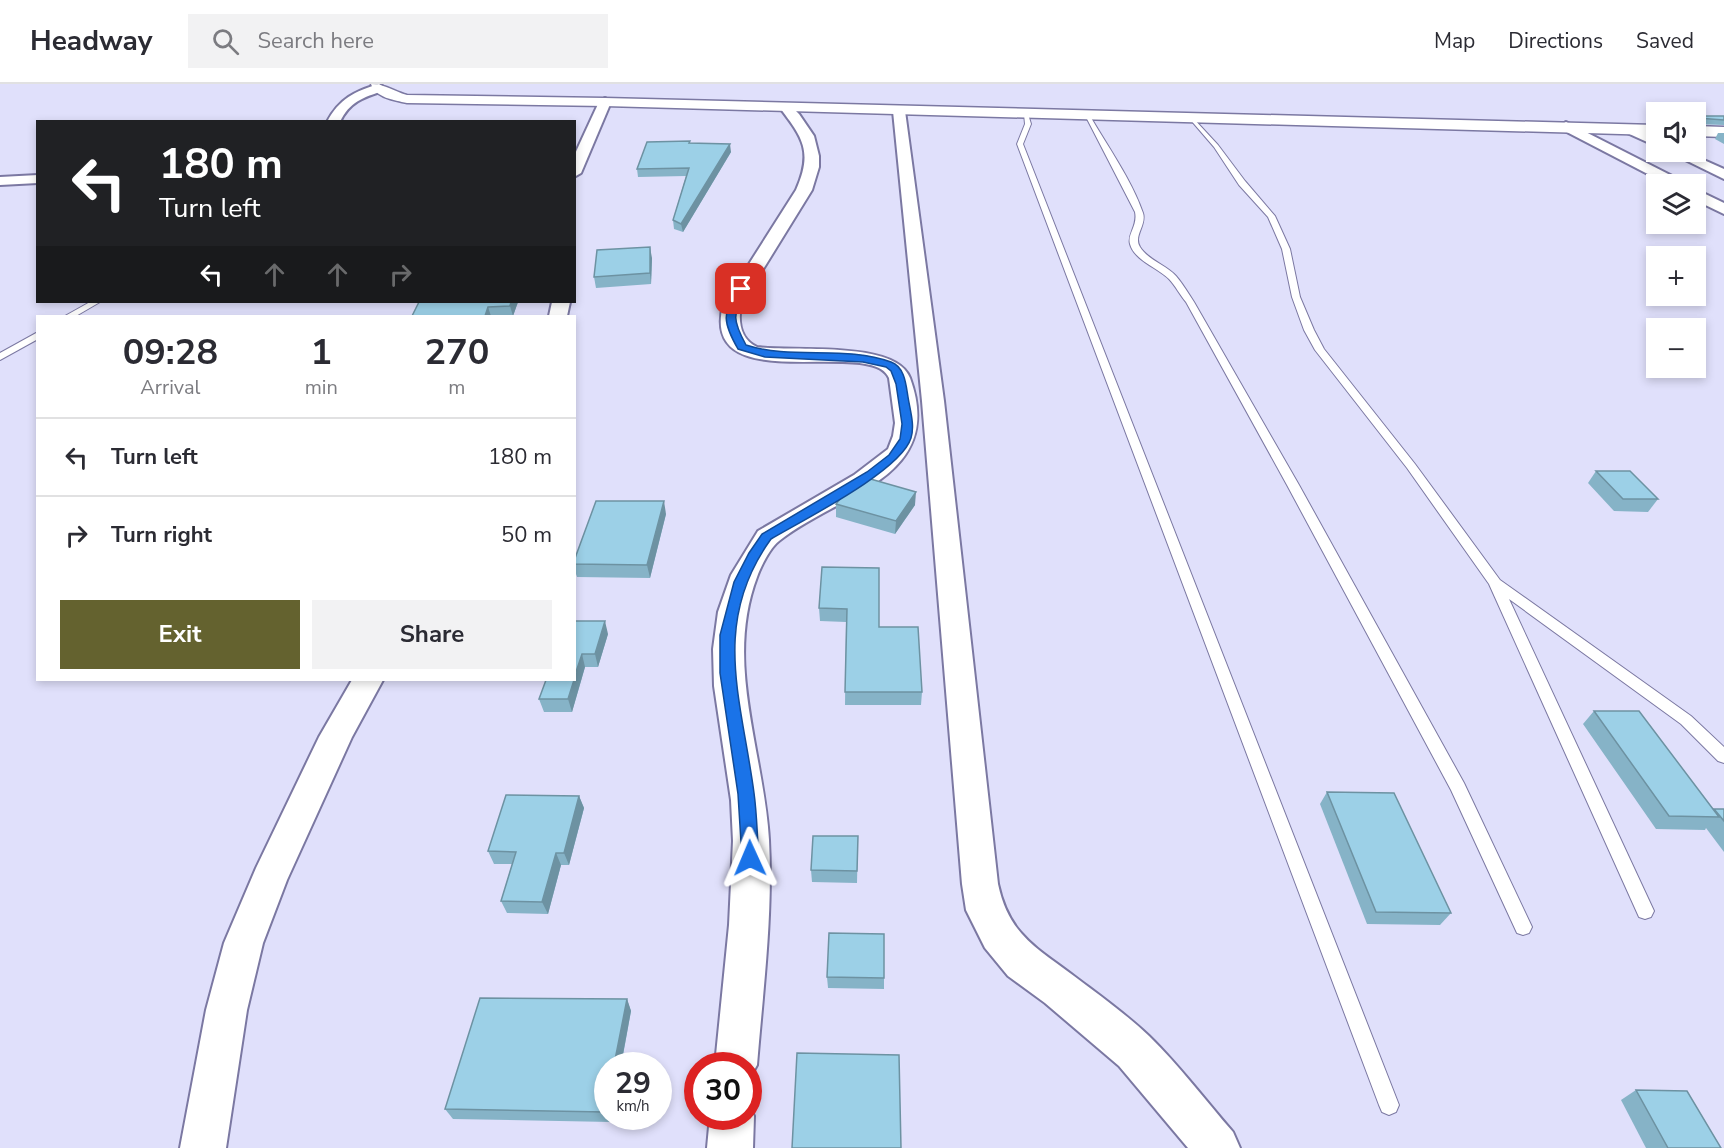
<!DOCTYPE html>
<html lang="en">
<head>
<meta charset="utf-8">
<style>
	body { margin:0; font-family:"Nunito Sans",sans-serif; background:#f2f2f3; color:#2b2b33; height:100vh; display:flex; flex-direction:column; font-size:22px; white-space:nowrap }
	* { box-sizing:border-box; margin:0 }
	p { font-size:20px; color:#7c7c81 }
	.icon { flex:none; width:33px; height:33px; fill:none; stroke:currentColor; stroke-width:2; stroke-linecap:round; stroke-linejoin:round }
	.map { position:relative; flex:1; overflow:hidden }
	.details { position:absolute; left:36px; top:231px; width:540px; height:366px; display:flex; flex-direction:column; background:#fff; border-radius:0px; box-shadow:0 3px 9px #0003 }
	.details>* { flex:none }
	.hud { position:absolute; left:36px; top:36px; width:540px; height:183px; border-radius:0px; box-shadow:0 3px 9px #0003; background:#202124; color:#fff; overflow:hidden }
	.buttons { position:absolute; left:1646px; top:18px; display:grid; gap:12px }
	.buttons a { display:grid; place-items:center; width:60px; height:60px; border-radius:0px; background:#fff; box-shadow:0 3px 9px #0003; font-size:30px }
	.speed { position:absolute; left:594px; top:968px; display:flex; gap:12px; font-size:30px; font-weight:700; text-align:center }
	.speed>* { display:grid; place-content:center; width:78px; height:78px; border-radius:50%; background:#fff; box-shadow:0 3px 9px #0003; line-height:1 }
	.speed small { font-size:15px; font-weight:400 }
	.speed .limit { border:9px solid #d22; background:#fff; color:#111 }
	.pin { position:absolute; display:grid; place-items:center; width:51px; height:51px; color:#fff; margin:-26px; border-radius:12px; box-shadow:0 3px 9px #0006 }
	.me { position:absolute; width:66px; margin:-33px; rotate:359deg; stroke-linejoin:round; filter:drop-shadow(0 0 4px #0008) }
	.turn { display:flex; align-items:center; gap:21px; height:126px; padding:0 24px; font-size:27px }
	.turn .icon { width:78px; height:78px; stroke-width:2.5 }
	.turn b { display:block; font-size:42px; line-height:51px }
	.lanes { display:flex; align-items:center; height:57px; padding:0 24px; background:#0003; justify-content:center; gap:30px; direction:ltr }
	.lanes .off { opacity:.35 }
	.eta { display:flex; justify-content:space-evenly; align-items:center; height:102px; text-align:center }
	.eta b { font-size:36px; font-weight:700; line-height:42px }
	.button { display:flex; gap:12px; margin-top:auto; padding:12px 24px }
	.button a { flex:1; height:69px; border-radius:0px; background:#64622f; color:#fff; font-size:24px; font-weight:700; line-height:69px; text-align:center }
	.button a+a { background:#f2f2f3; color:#2b2b33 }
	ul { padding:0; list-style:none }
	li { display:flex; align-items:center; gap:18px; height:78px; padding:0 24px; border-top:2px solid #e1e1e2 }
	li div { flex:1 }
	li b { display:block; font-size:22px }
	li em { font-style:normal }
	header { display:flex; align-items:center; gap:36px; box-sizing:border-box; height:84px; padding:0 30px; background:#fff; border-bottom:2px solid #e1e1e2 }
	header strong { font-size:28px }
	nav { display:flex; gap:33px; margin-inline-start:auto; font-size:21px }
	.search { width:420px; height:54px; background:#f2f2f3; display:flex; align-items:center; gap:15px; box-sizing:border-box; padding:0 21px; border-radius:0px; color:#7c7c81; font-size:22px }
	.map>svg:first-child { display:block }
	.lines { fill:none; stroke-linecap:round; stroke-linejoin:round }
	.service-casing { stroke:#7b78a2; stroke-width:2 }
	.minor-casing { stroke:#7b78a2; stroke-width:4 }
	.tertiary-casing { stroke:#7b78a2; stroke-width:3 }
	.service { fill:#fff; fill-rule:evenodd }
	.minor { fill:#fff; fill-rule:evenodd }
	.tertiary { fill:#fff; fill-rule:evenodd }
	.wall { fill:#86b3c7 }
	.shaded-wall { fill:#6d92a2 }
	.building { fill:#9cd0e7; stroke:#6d92a2; stroke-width:1.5 }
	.route { fill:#1a73e8; stroke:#114b97; stroke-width:1.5 }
</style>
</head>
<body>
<header>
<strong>Headway</strong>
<div class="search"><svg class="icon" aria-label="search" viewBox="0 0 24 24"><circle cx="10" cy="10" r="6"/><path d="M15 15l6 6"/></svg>Search here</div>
<nav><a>Map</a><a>Directions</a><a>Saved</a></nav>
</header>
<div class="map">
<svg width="1724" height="1064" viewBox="0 0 1724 1064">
	<rect width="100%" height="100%" fill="#e0e0fb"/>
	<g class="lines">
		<defs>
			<g id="service">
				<path d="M1024,30H1028L1031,40L1023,60L1399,1021L1396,1028L1389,1031L1382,1028L1379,1021L1017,60L1025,40Z"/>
				<path d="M1085,31L1090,32C1108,63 1131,95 1143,129C1147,141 1133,152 1140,163C1148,176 1166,181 1176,192C1183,200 1188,209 1194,218L1299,401L1464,699L1532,843L1529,849L1523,851L1517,849L1451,706L1287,401L1186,218C1180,211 1175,201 1169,195C1158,184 1134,176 1130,160C1127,150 1138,142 1135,128Z"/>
				<path d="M1189,34H1193L1218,61L1245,97L1275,132L1290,165L1300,213L1314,246L1324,265L1415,380L1500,496L1691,632L1724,663V679L1718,677L1681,640L1509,515L1654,827L1651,833L1645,835L1639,833L1489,500L1407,384L1315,266L1304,246L1292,213L1282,165L1268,133L1239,101L1214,63Z"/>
				<path d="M90,218H100L76,232H65Z"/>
				<path d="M38,248V255L0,276V269Z"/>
			</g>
			<g id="minor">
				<path d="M379,0L385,4L383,7C364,13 349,18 340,38H327C339,15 355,7 379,0Z"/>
				<path d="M605,14L611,18L581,89L574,93V72L599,18Z"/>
				<path d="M786,20L790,21L799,30L814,52L819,72V83L812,106L741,221C738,237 740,255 757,263C792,268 896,256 910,294C947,395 837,410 779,457C770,464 761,482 757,493C724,580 764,668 769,756C773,831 763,907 757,981L748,997V981H715L729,841L733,757L731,716L714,602L713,565L718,528L731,491L758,447L854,391L888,365L893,352L895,339L889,294C872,252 699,317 723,221L796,106C813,68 803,54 780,24Z"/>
				<path d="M899,23L905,27L944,317L998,800C1009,851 1036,863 1074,892C1099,911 1126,930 1149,952C1179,981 1205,1016 1233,1048L1240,1064H1188L1119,982L1045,919L1008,892L985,864L966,826L962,800L922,317L893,27Z"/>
				<path d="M1566,38L1682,97L1685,100H1667L1561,45L1559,42Z"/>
				<path d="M1630,41L1656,53V62L1625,48L1623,45Z"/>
				<path d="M1669,68H1686L1724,85V95Z"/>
				<path d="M38,91V99L0,101V93Z"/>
				<path d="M1695,105L1724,119V130L1695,116Z"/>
				<path d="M552,218H570L567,232H549Z"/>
				<path d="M352,596H383L352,653L287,796L263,859L247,926L226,1064H180L206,926L224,859L256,784L319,653Z"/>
				<path d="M748,1019L754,1032L753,1064H707L710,1032H748Z"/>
			</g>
			<g id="tertiary">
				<path d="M371,0C385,0 393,7 407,11L605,14L1656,41V51L605,22L407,19C394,16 376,14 371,0Z"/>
				<path d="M1695,42L1724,43V53L1695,52Z"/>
			</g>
		</defs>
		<use href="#service" class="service-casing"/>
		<use href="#minor" class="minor-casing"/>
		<use href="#tertiary" class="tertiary-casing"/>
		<use href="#service" class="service"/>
		<use href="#minor" class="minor"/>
		<use href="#tertiary" class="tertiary"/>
	</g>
	<g class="wall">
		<path d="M1695,32H1724V41L1695,40Z"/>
		<path d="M1718,49H1724V60L1715,55Z"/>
		<path d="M690,57V59L731,68L683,148L674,145L673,136L686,92L638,93L637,85Z"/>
		<path d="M652,174L651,200L596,204L594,193Z"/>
		<path d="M518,218L513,232H412Z"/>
		<path d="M1596,387L1658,415L1648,428L1614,427L1588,399Z"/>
		<path d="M836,420L915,421L895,450L836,433Z"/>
		<path d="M666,430L650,494L577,493L574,484V477Z"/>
		<path d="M822,483L879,543L922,608L921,621H845L846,538L820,537L819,524Z"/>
		<path d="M574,537L608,550L598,583H585L572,628H544L539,615Z"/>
		<path d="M1594,627L1713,726L1714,725H1724V768L1706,744L1705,746L1656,745L1583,640Z"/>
		<path d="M1327,708L1451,829L1440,841L1367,840L1320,720Z"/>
		<path d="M579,712L584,724L569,781H561L548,830L507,829L501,817L512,780H494L488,767Z"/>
		<path d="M858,752L857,799L812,798L811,786Z"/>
		<path d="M827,893L884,894V905L828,904Z"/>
		<path d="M627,915L631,927L611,1038L453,1035L445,1025Z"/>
		<path d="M1636,1006L1721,1064H1646L1621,1016Z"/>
	</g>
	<g class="shaded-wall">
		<path d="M730,60L731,68L683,148L681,140Z"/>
		<path d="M650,163L652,174L651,200L650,189Z"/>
		<path d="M511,218H518L513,232L510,222Z"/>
		<path d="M488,223L491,232H485Z"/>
		<path d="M916,408L915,421L895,450L896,437Z"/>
		<path d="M664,417L666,430L650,494L647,481Z"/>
		<path d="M605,537L608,550L598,583L595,570Z"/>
		<path d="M582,570L585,583L572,628L568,615Z"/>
		<path d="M579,712L584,724L569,781L564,769Z"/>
		<path d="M556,769L561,781L548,830L542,818Z"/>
		<path d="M627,915L631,927L621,981H614Z"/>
		<path d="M608,1017V1032H612L611,1038L605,1028Z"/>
	</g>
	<g class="building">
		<path d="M1695,32H1724V36L1698,34L1696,38H1695Z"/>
		<path d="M690,57L689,59L730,60L681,140L673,136L689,84L637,85L647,58Z"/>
		<path d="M650,163V189L594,193L597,166Z"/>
		<path d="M419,218H511L510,222L488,223L485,232H412Z"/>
		<path d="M1596,387H1630L1658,415H1623Z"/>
		<path d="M867,394L916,408L896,437L836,420L847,406Z"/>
		<path d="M596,417H664L647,481L574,480V477Z"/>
		<path d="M822,483L879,484V543H918L922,608H845L847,525L819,524Z"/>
		<path d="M574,537H605L595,570H582L574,594Z"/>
		<path d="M546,596H574L568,615H539Z"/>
		<path d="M1594,627H1639L1719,733L1669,732Z"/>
		<path d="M1327,708L1394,709L1451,829L1376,828Z"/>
		<path d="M506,711L579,712L564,769H556L542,818L501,817L516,768L488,767Z"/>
		<path d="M1714,725H1724V737Z"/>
		<path d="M813,752H858L857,787L811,786Z"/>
		<path d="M829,849L884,850V894L827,893Z"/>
		<path d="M480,914L627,915L614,981H608V1017L605,1028L445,1025Z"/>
		<path d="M797,969L899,971L901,1064H792Z"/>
		<path d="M1636,1006L1687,1007L1721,1064H1668Z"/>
	</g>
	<path class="route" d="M737,203L745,205C733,232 732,235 746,261C792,276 846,261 891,278C905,283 906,301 908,313C910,326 915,341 911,354C901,387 803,436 771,455C710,539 742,617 754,709C757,730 757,752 759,774L756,779L750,781L744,779L742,774L738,710L720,589V551L734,498L749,469L762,450L867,388L889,371L900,355L902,340L896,300L891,287L886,283L863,278L765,273L738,265C723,239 722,230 737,203Z"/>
</svg>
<div class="buttons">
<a><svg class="icon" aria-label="sound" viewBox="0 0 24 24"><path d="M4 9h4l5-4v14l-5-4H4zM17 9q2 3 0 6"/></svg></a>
<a><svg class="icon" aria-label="layers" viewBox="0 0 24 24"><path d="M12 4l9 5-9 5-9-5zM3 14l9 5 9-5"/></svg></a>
<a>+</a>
<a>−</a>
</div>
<div class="speed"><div>29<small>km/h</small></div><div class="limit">30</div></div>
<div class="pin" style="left:741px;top:205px;background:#d93025"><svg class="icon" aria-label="arrive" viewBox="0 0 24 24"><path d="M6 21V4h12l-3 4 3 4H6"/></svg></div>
<svg class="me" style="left:750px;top:774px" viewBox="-20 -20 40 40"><path d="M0-17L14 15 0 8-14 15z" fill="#1a73e8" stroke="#fff" stroke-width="4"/></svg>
<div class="hud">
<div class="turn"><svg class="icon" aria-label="left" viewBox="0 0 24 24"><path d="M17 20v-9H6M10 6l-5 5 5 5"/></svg><div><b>180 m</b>Turn left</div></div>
<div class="lanes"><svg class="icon" aria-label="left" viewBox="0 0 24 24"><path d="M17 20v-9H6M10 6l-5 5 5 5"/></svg><svg class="icon off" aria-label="ahead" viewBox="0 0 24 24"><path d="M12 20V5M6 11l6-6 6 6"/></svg><svg class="icon off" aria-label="ahead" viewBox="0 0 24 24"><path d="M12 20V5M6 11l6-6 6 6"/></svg><svg class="icon off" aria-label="right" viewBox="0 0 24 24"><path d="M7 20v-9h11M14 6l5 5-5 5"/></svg></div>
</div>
<section class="details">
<div class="eta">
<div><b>09:28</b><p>Arrival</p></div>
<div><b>1</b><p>min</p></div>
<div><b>270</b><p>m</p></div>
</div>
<ul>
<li><svg class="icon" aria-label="left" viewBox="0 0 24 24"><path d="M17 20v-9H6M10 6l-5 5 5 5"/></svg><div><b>Turn left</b></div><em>180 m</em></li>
<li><svg class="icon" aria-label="right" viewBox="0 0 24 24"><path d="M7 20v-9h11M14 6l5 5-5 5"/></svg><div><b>Turn right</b></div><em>50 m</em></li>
</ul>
<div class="button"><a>Exit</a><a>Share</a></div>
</section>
</div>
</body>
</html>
